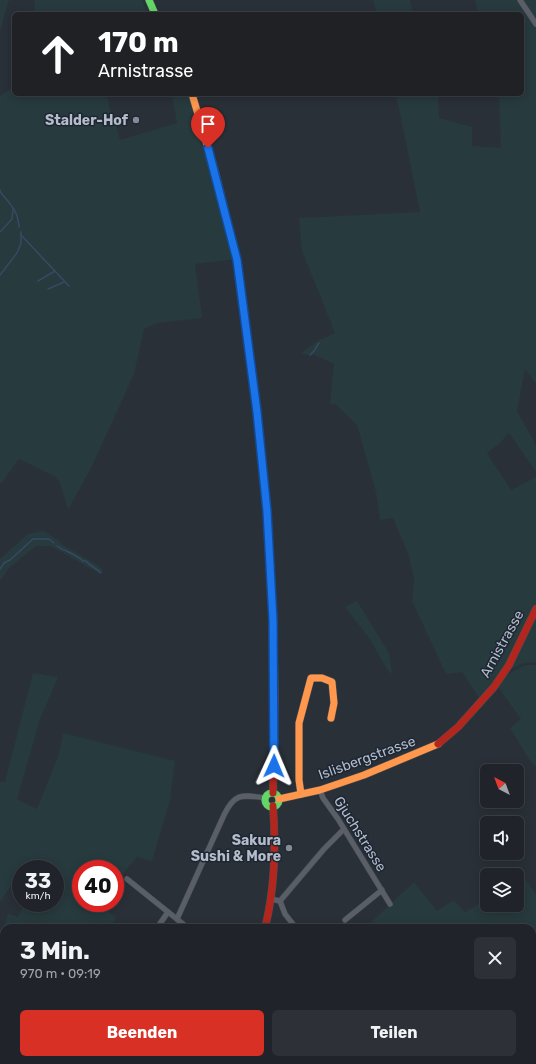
<!DOCTYPE html>
<html lang="de">
<head>
<meta charset="utf-8">
<style>
	body { margin:0; font-family:Rubik,sans-serif; background:#2d3036; color:#f1f3f6; height:100vh; display:flex; flex-direction:column; font-size:15px; white-space:nowrap }
	* { box-sizing:border-box; margin:0 }
	p { font-size:13px; color:#a2a4a8 }
	.icon { flex:none; width:22px; height:22px; fill:none; stroke:currentColor; stroke-width:2; stroke-linecap:round; stroke-linejoin:round }
	.map { position:relative; flex:1; overflow:hidden }
	.sheet { position:absolute; left:0px; top:924px; width:536px; height:140px; display:flex; flex-direction:column; background:#20242a; border-radius:12px 12px 0 0; box-shadow:0 2px 10px #0003,0 0 0 1px #3d4147 }
	.sheet>* { flex:none }
	.banner { position:absolute; left:12px; top:12px; width:512px; height:84px; border-radius:6px; box-shadow:0 2px 10px #0003,0 0 0 1px #3d4147; background:#202124; color:#fff; overflow:hidden }
	.needle { width:26px; rotate:319deg }
	.tools { position:absolute; left:480px; top:764px; display:grid; gap:8px }
	.tools a { display:grid; place-items:center; width:44px; height:44px; border-radius:6px; background:#20242a; box-shadow:0 2px 10px #0003,0 0 0 1px #3d4147; font-size:20px }
	.speed { position:absolute; left:12px; top:860px; display:flex; gap:8px; font-size:20px; font-weight:700; text-align:center }
	.speed>* { display:grid; place-content:center; width:52px; height:52px; border-radius:50%; background:#20242a; box-shadow:0 2px 10px #0003,0 0 0 1px #3d4147; line-height:1 }
	.speed small { font-size:10px; font-weight:400 }
	.speed .limit { border:6px solid #d22; background:#fff; color:#111 }
	.pin { position:absolute; display:grid; place-items:center; width:34px; height:34px; color:#fff; margin:-41px -17px; border-radius:50% 50% 50% 0; rotate:-45deg; box-shadow:0 0 4px #0007 }
	.pin .icon { rotate:45deg }
	.me { position:absolute; width:44px; margin:-22px; rotate:1deg; stroke-linejoin:round; filter:drop-shadow(0 0 3px #0008) }
	.turn { display:flex; align-items:center; gap:14px; height:84px; padding:0 20px; font-size:18px }
	.turn .icon { width:52px; height:52px; stroke-width:2.5 }
	.turn b { display:block; font-size:28px; line-height:34px }
	.round { display:grid; place-items:center; flex:none; width:42px; height:42px; border-radius:6px; background:#2d3036 }
	.overview { display:flex; align-items:center; justify-content:space-between; height:68px; padding:0 20px }
	h1 { font-size:24px; font-weight:700; line-height:30px }
	.cta { display:flex; gap:8px; margin-top:auto; padding:8px 20px }
	.cta a { flex:1; height:46px; border-radius:6px; background:#d93025; color:#fff; font-size:16px; font-weight:700; line-height:46px; text-align:center }
	.cta a+a { background:#2d3036; color:#f1f3f6 }
	.map>svg:first-child { display:block }
	.green { fill:#273a3e }
	.lines { fill:none; stroke-linecap:round; stroke-linejoin:round }
	.stream { stroke:#384963; stroke-width:1.5 }
	.street-casing { stroke:#484c53; stroke-width:6 }
	.fast-casing { stroke:#484c53; stroke-width:8 }
	.slow-casing { stroke:#484c53; stroke-width:8 }
	.jam-casing { stroke:#484c53; stroke-width:8 }
	.street { stroke:#5a5e66; stroke-width:5 }
	.fast { stroke:#63d668; stroke-width:7 }
	.slow { stroke:#ff974d; stroke-width:7 }
	.jam { stroke:#b3261e; stroke-width:7 }
	.route-casing { stroke:#114b97; stroke-width:10 }
	.route { stroke:#1a73e8; stroke-width:7 }
	.poi-dot { fill:#848b96; stroke:#1d2633; stroke-width:1.5 }
	.labels { text-anchor:middle; dominant-baseline:central; stroke-width:3; stroke-linejoin:round; paint-order:stroke }
	.poi-label { font-size:14px; font-weight:bold; fill:#b4bcc9; stroke:#1d2633; text-anchor:end }
	.street-label { font-size:14px; fill:#b4bcc9; stroke:#1d2633 }
</style>
</head>
<body>
<div class="map">
<svg width="536" height="1064" viewBox="0 0 536 1064">
	<rect width="100%" height="100%" fill="#2a3038"/>
	<g class="green">
		<path d="M0,0H9L0,31Z"/>
		<path d="M35,0H142L146,9L143,14H34Z"/>
		<path d="M373,0H410L413,14H377Z"/>
		<path d="M475,0H536V384L525,369L517,411L536,445V472L509,433L500,443L487,453C494,466 504,477 511,490L536,477V609L520,643L502,671L506,676C515,670 524,663 536,665V767L529,759L510,728L521,719L495,683L480,699L462,672L446,674L412,601L414,579L409,556L393,518L380,520L376,492L357,425L335,404H330L334,364L315,355L300,354L319,340L335,333L302,251L299,218L420,212L396,94H438L439,118L472,127V146L501,148L499,94H522V14H473L478,12Z"/>
		<path d="M14,87V94H107L111,115L113,114L120,140L177,123L172,94H192L237,259L195,264L202,318L157,323L144,329L134,374L92,466L68,510L60,483L56,477L19,459L0,485V96Z"/>
		<path d="M43,531L58,540L61,544L99,566L103,571L98,573L51,546H36L9,568L0,581V559L28,534Z"/>
		<path d="M357,601L389,653L392,674L387,669L369,638L345,607Z"/>
		<path d="M536,612V663C525,660 517,667 506,671Z"/>
		<path d="M33,673L58,677L40,719L17,799L37,809L59,754L63,733L175,761L170,800L152,861L137,857L115,883V869H81V903H100L116,918L109,928H4V941L0,939L8,914L18,917L25,903H55V869H21V875H18L0,902V782H5Z"/>
		<path d="M521,872L536,895V1023L532,1020V928H365L414,882L437,911L452,901C459,902 460,910 466,912L487,898V905H517L516,875Z"/>
	</g>
	<g class="lines">
		<g class="stream">
			<path d="M0,190L1,193C11,205 18,211 19,227"/>
			<path d="M0,232L12,219L13,209"/>
			<path d="M21,235L69,286"/>
			<path d="M0,275L17,253L21,243V232"/>
			<path d="M38,281L55,271"/>
			<path d="M48,289L64,282"/>
			<path d="M310,355L314,351L319,343"/>
			<path d="M57,546C66,552 76,554 83,561H86C90,566 96,568 101,573"/>
			<path d="M0,569L4,563L10,560L33,539H49L54,543"/>
		</g>
		<defs>
			<g id="street">
				<path d="M520,0L536,24"/>
				<path d="M320,790L323,798L338,819L390,904"/>
				<path d="M127,879L188,928"/>
				<path d="M271,899L280,901L324,849L344,829"/>
				<path d="M280,901L285,914L296,928"/>
				<path d="M177,919L224,815C235,792 243,795 266,798"/>
				<path d="M345,920L382,890"/>
				<path d="M157,928L168,912"/>
				<path d="M532,1020L536,1023"/>
				<path d="M513,1060L516,1064"/>
				<path d="M148,1064L150,1060"/>
				<path d="M341,1064L344,1060"/>
				<path d="M482,1064L487,1060"/>
			</g>
			<g id="fast">
				<path d="M149,0L155,14"/>
				<path d="M248,341C258,410 265,480 269,550"/>
				<circle cx="272" cy="800" r="7"/>
				<path d="M252,1060L260,1064"/>
				<path d="M198,1064L201,1060"/>
			</g>
			<g id="slow">
				<path d="M192,94L216,175L237,259L248,341"/>
				<path d="M301,794L299,780V723L311,678H322L332,682L334,703L331,718"/>
				<path d="M279,799L320,790L364,775L438,744"/>
			</g>
			<g id="jam">
				<path d="M269,550L273,620L275,697L273,793"/>
				<path d="M438,744L458,727L494,687L509,665L536,609"/>
				<path d="M265,928C275,888 276,847 273,806"/>
			</g>
		</defs>
		<use href="#street" class="street-casing"/>
		<use href="#fast" class="fast-casing"/>
		<use href="#slow" class="slow-casing"/>
		<use href="#jam" class="jam-casing"/>
		<use href="#street" class="street"/>
		<use href="#fast" class="fast"/>
		<use href="#slow" class="slow"/>
		<use href="#jam" class="jam"/>
	</g>
	<g class="lines">
		<defs>
			<path id="route" d="M208,148L237,260L257,412L267,511L273,620L274,766"/>
		</defs>
		<use href="#route" class="route-casing"/>
		<use href="#route" class="route"/>
	</g>
	<g class="poi-dot">
		<circle cx="136" cy="120" r="4"/>
		<circle cx="289" cy="848" r="4"/>
	</g>
	<g class="labels">
		<g class="poi-label">
			<text x="128" y="120">Stalder-Hof</text>
			<text x="281" y="840">Sakura<tspan x="281" dy="16">Sushi &amp; More</tspan></text>
		</g>
		<g class="street-label">
			<text transform="translate(502 644) rotate(-61)">Arnistrasse</text>
			<text transform="translate(367 758) rotate(-20)">Islisbergstrasse</text>
			<text transform="translate(360 834) rotate(58)">Gjuchstrasse</text>
		</g>
	</g>
</svg>
<div class="tools">
<a><svg class="needle" viewBox="-14 -14 28 28"><path d="M0-13l5 13h-10z" fill="#e53935"/><path d="M0 13l5-13h-10z" fill="#a2a4a8"/></svg></a>
<a><svg class="icon" aria-label="sound" viewBox="0 0 24 24"><path d="M4 9h4l5-4v14l-5-4H4zM17 9q2 3 0 6"/></svg></a>
<a><svg class="icon" aria-label="layers" viewBox="0 0 24 24"><path d="M12 4l9 5-9 5-9-5zM3 14l9 5 9-5"/></svg></a>
</div>
<div class="speed"><div>33<small>km/h</small></div><div class="limit">40</div></div>
<div class="pin" style="left:208px;top:148px;background:#d93025"><svg class="icon" aria-label="arrive" viewBox="0 0 24 24"><path d="M6 21V4h12l-3 4 3 4H6"/></svg></div>
<svg class="me" style="left:274px;top:766px" viewBox="-20 -20 40 40"><path d="M0-17L14 15 0 8-14 15z" fill="#1a73e8" stroke="#fff" stroke-width="4"/></svg>
<div class="banner">
<div class="turn"><svg class="icon" aria-label="ahead" viewBox="0 0 24 24"><path d="M12 20V5M6 11l6-6 6 6"/></svg><div><b>170 m</b>Arnistrasse</div></div>
</div>
<section class="sheet">
<div class="overview"><div><h1>3 Min.</h1><p>970 m · 09:19</p></div><a class="round"><svg class="icon" aria-label="close" viewBox="0 0 24 24"><path d="M6 6l12 12M18 6L6 18"/></svg></a></div>
<div class="cta"><a>Beenden</a><a>Teilen</a></div>
</section>
</div>
</body>
</html>
